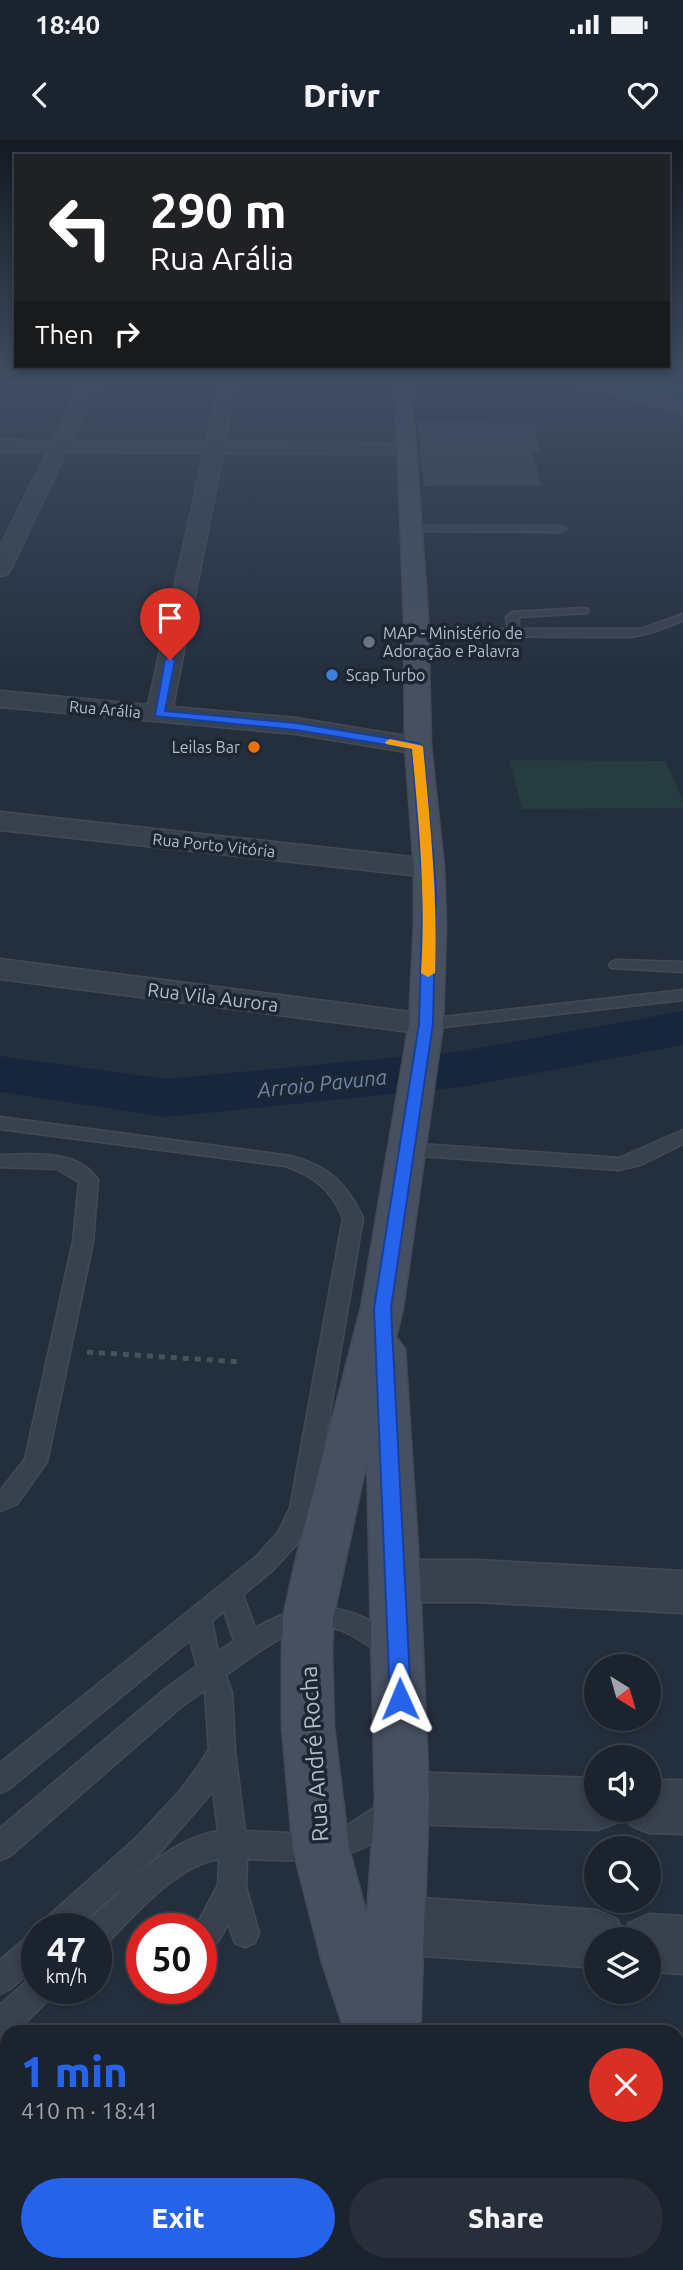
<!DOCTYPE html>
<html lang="en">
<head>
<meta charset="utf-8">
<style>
	body { margin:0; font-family:Ubuntu,sans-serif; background:#282f3a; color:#f1f3f6; height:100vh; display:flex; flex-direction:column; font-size:26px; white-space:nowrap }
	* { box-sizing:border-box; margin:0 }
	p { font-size:23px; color:#a0a4aa }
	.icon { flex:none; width:38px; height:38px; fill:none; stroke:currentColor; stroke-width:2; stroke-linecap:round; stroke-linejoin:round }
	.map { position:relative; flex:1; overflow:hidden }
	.sheet { position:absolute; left:0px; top:1885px; width:684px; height:247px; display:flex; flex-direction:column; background:#1b232e; border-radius:21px 21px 0 0; box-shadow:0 4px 10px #0003,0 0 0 2px #39404a }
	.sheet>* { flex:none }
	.hud { position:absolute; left:14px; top:14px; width:656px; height:214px; border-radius:0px; box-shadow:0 4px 10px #0003,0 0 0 2px #39404a; background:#202124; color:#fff; overflow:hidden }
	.needle { width:46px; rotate:143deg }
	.buttons { position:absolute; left:584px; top:1514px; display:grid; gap:14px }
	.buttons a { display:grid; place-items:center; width:77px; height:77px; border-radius:50%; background:#1b232e; box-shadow:0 4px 10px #0003,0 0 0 2px #39404a; font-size:35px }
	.speed { position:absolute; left:21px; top:1773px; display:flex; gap:14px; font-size:35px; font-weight:700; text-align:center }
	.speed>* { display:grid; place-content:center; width:91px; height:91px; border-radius:50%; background:#1b232e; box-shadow:0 4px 10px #0003,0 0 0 2px #39404a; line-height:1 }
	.speed small { font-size:18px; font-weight:400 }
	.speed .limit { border:10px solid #d22; background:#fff; color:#111 }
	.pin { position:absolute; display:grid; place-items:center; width:60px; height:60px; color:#fff; margin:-72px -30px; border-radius:50% 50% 50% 0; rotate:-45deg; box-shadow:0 0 7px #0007 }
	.pin .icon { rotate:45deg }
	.me { position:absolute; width:77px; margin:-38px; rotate:359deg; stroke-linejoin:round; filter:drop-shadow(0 0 5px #0008) }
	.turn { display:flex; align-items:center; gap:24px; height:147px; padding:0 21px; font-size:32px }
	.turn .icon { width:91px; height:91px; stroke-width:2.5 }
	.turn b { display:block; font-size:49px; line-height:60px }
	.then { display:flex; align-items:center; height:66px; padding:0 21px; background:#0003; gap:14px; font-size:26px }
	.round { display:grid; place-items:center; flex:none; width:74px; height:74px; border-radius:37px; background:#282f3a }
	.overview { display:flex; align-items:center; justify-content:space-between; height:119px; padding:0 21px }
	h1 { font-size:42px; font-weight:800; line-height:52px; color:#2563eb }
	.action { display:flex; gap:14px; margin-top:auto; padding:14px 21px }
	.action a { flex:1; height:80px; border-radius:42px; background:#2563eb; color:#fff; font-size:28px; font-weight:800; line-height:80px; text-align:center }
	.action a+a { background:#282f3a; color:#f1f3f6 }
	.status { display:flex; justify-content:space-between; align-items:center; height:49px; padding:0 35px; background:#1b232e; direction:ltr }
	.status svg { height:19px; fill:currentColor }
	header { display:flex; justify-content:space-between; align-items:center; height:91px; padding:0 21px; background:#1b232e; font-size:32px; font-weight:800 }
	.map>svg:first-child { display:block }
	.green { fill:#263c3f }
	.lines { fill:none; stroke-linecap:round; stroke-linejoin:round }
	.river { fill:#17263c; fill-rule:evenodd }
	.building { fill:#364354 }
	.lane-casing { stroke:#414a57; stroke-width:3 }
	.street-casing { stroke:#414a57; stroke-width:3 }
	.secondary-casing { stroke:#414a57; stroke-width:3 }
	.path { stroke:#3f5557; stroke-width:5; stroke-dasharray:6 6; stroke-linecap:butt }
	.lane { fill:#38414e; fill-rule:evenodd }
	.street { fill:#38414e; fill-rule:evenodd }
	.secondary { fill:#465061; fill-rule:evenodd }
	.route { fill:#2563eb; stroke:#184099; stroke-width:2 }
	.slow { fill:#f59e0b }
	.worship-dot { fill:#6b7280; stroke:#1d2633; stroke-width:2.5 }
	.shop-dot { fill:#3f7fe0; stroke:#1d2633; stroke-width:2.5 }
	.food-dot { fill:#e8710a; stroke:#1d2633; stroke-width:2.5 }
	.labels { text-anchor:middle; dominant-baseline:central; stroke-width:7; stroke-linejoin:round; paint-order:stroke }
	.far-poi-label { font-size:16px; fill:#b4bcc9; stroke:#1d2633; text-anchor:start }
	.far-street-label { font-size:16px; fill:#b4bcc9; stroke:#1d2633 }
	.street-label { font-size:19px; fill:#b4bcc9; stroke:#1d2633 }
	.water-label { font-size:21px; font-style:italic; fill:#6d86a8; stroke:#1d2633 }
	.near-street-label { font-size:23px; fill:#b4bcc9; stroke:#1d2633 }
</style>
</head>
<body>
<div class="status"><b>18:40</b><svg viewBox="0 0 49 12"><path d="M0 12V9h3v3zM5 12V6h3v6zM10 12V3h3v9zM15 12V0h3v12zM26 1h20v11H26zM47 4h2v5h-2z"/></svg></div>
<header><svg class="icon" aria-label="back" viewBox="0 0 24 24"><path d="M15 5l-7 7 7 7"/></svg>Drivr<svg class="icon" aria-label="heart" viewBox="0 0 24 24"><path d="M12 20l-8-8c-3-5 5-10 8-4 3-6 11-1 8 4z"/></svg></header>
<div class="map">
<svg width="683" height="2130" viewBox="0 0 683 2130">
	<rect width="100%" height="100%" fill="#242f3e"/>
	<g class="green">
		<path d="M591,241H683V277Z"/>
		<path d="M509,620L666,621L683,662V668L522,669Z"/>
	</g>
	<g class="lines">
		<path class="river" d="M683,871V905L463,947L166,977L0,952V916L166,939L463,911Z"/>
	</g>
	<path class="building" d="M417,281L534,282L541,313H533L541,345L424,346Z"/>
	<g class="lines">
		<defs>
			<g id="lane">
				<path d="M412,386H561L566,389L561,392L408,391L407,389Z"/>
				<path d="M584,468L588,469V473L519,477V489H631L644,488L683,474V481L650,493L631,497L416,496L410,492L416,488L508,489L506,477L512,472Z"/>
				<path d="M617,820L683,822V832L611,828L609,825L611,822Z"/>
				<path d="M683,850V860L426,889L418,884L426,879Z"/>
				<path d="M0,977L291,1016C328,1026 347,1043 363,1078L314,1368L296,1405L273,1430L243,1455L255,1488C299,1463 332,1459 377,1484C388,1491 400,1495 406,1507L402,1515L393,1518C376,1512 361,1499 345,1492C303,1473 257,1513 226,1535L232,1553L235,1611L245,1691L311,1694L342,1689L389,1658L399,1662L403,1671C398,1683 388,1691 378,1699C337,1727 293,1720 247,1719L246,1747L259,1793L255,1803L245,1807L235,1803L228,1783L218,1802L208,1806L201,1804V1788H195L218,1745L219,1719C177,1725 135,1775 106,1804L96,1808V1788H84C88,1779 98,1772 106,1765C137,1734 173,1699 218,1691L213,1651L157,1716L77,1788H42L46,1778L137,1697L179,1652L197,1628L209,1609L205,1550L182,1566L10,1716L0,1720V1688L164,1550L197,1526L190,1500L9,1649L0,1653V1623L257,1416L279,1391L290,1368L343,1078C331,1049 314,1036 285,1026L0,989ZM224,1471L234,1501L218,1512L212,1481Z"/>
				<path d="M683,990V1004L640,1025L619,1030L405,1015L398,1013L396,1009L398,1005L405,1003L619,1018Z"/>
				<path d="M0,1015C31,1014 79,1009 98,1040L93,1102L47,1322L17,1364L0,1371V1351L25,1319L73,1102L79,1042L57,1029L0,1027Z"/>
				<path d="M37,1793V1826L10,1849L0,1854V1820L27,1797Z"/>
				<path d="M37,1835V1848H55L50,1858L16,1892H7V1898L0,1901V1865L30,1838Z"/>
			</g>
			<g id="street">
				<path d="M83,241H99L71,301H206L220,241H236L225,301L415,304L417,308L415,312L408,314L223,313L173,567L296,578L418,598L427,600L431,606L427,612L418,614L296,594L0,567V551L148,565L204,313L66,312L11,429L8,434L0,436V407L47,312H0V300L53,301Z"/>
				<path d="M0,672L429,719L439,722L444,728L439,734L429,737L0,690Z"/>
				<path d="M0,819L426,874L438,877L443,884L438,891L426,894L0,839Z"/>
				<path d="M396,1420H476L683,1431V1473L476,1462H396L379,1456L372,1441L379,1426Z"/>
				<path d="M402,1632L597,1638V1670H622L616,1683L597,1690L402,1684L383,1677L375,1658L383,1639Z"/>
				<path d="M649,1640H683V1694L649,1693L630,1685L623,1670H649Z"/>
				<path d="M395,1756L597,1770L617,1779L624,1794L629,1783L649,1774L683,1776V1834L649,1832V1799H597V1828L395,1814L375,1805L366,1785L375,1765Z"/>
			</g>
			<g id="secondary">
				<path d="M395,241H411L428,477L431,606L444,728L446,786L443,884L403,1168L396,1197L405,1209L420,1441L429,1658L420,1892H345L322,1822L293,1709L282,1587V1512L283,1478L296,1419L361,1168L409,884L414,786V728L405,606L404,477ZM367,1320L375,1658L367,1776L349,1709L334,1587L332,1512L333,1478Z"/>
				<path d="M579,241H604L683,263V274L581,245Z"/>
				<rect x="354" y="2124" width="66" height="6"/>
			</g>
		</defs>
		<use href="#lane" class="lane-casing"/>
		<use href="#street" class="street-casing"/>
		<use href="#secondary" class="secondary-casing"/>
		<path class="path" d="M87,1212L242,1222"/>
		<use href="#lane" class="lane"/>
		<use href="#street" class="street"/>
		<use href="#secondary" class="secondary"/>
	</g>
	<linearGradient id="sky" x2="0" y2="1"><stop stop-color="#141a22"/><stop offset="0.45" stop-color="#3f4d63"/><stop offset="1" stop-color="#3f4d63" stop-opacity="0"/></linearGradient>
	<rect width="683" height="539" fill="url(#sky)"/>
	<path class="route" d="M170,517L175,520L165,571L296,583L418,603L423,606L436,748L433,884L391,1168L411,1559L408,1566L400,1569L393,1566L390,1559L374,1168L419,884L423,748L412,609L296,590L155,576L165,520Z"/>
	<path class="slow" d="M390,599L423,606C430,682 438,756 435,833L428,837L421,833C426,757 419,684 412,609L386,604L385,602Z"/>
	<circle class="worship-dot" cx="369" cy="502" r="7"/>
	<circle class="shop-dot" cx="332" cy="535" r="7"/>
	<circle class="food-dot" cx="254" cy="607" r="7"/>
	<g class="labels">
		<g class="far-poi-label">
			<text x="383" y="493">MAP - Ministério de<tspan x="383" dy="18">Adoração e Palavra</tspan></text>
			<text x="346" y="535">Scap Turbo</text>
			<text x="240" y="607" text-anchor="end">Leilas Bar</text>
		</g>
		<g class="far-street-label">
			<text transform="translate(105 569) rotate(5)">Rua Arália</text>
			<text transform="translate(214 705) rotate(6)">Rua Porto Vitória</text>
		</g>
		<g class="street-label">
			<text transform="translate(213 857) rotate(7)">Rua Vila Aurora</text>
		</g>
		<g class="water-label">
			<text transform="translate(322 943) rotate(-6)">Arroio Pavuna</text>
		</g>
		<g class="near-street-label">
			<text transform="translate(314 1614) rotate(-94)">Rua André Rocha</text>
		</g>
	</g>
</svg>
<div class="buttons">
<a><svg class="needle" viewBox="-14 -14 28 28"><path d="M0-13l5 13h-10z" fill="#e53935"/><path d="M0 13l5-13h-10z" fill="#a0a4aa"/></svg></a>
<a><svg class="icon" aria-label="sound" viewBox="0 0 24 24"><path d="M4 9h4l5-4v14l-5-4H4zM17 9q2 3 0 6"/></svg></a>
<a><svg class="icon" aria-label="search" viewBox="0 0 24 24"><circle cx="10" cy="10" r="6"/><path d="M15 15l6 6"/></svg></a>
<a><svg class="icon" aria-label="layers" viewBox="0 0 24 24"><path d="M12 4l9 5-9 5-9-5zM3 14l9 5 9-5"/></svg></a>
</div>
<div class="speed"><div>47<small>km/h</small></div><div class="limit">50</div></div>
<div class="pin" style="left:170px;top:520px;background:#d93025"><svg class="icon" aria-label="arrive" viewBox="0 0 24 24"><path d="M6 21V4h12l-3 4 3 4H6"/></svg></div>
<svg class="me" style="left:400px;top:1559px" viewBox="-20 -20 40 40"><path d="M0-17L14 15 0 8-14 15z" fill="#2563eb" stroke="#fff" stroke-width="4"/></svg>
<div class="hud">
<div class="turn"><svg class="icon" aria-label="left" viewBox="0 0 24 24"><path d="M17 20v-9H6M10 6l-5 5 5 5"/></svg><div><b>290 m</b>Rua Arália</div></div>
<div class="then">Then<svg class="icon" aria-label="right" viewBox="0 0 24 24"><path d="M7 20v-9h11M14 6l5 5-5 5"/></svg></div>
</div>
<section class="sheet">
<div class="overview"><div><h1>1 min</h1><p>410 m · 18:41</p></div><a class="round" style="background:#d93025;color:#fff"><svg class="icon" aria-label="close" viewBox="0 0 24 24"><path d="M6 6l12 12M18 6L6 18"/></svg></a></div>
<div class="action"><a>Exit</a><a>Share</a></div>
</section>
</div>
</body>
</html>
